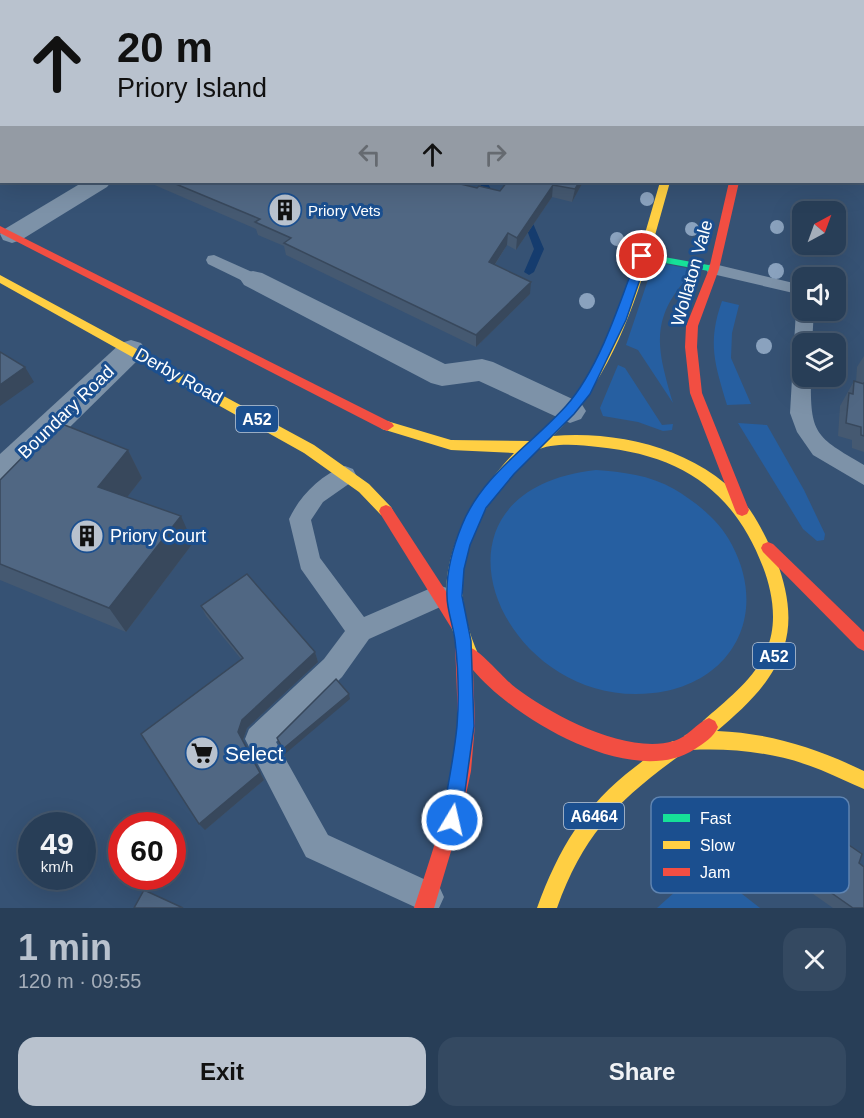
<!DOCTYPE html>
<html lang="en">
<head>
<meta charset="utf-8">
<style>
	body { margin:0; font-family:Helvetica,sans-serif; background:#344961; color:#f1f3f6; height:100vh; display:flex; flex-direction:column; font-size:22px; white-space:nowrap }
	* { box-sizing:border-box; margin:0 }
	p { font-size:20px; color:#a5aeba }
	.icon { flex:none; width:33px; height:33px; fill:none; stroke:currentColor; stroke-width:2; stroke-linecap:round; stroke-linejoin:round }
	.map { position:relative; height:908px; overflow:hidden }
	.details { display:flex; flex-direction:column; background:#283e57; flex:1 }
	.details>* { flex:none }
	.top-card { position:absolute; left:0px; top:0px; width:864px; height:183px; box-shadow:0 6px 24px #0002,0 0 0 2px #44576d; background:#b9c2ce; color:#111; overflow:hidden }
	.needle { width:39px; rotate:41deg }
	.buttons { position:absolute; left:792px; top:201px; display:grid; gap:12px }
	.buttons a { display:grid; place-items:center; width:54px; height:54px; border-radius:12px; background:#283e57; box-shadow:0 6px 24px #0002,0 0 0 2px #44576d; font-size:30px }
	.speed { position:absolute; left:18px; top:812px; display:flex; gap:12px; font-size:30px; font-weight:700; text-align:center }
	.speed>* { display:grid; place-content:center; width:78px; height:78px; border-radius:50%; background:#283e57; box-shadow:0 6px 24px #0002,0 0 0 2px #44576d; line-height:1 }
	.speed small { font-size:15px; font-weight:400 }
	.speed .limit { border:9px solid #d22; background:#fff; color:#111 }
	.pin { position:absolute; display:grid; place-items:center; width:51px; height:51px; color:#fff; margin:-26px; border:3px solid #fff; border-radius:50%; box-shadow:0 2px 6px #0007 }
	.me { position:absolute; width:66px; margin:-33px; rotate:9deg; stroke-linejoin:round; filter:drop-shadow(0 0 4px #0008) }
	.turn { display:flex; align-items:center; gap:21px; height:126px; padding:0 18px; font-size:27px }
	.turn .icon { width:78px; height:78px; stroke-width:2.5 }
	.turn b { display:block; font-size:42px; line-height:51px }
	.lanes { display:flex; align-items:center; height:57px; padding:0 18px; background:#0003; justify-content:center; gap:30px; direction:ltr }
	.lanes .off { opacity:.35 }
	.round { display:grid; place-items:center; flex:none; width:63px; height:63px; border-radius:18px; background:#344961 }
	.overview { display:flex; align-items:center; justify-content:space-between; height:102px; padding:0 18px }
	h1 { font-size:36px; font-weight:700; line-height:45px; color:#b9c2ce }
	.primary-button { display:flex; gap:12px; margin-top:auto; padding:12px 18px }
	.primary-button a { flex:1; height:69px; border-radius:18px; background:#b9c2ce; color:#111; font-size:24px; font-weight:700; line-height:69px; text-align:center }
	.primary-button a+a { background:#344961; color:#f1f3f6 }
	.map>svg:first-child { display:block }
	.green { fill:#265fa1 }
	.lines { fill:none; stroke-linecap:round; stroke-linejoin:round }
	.stream { fill:#153c6e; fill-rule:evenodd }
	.lane { fill:#7d92a8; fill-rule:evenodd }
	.street { fill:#7d92a8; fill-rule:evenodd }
	.fast { fill:#16e098; fill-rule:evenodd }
	.slow { fill:#ffcf43; fill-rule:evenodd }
	.jam { fill:#f24e42; fill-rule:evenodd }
	.tree { fill:#8aa2be }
	.wall { fill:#455971 }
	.shaded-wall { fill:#38485c }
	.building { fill:#506783; stroke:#38485c; stroke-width:1.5 }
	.route { fill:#1a73e8; stroke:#114b97; stroke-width:1.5 }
	.labels { text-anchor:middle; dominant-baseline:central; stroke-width:6; stroke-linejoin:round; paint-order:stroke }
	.far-poi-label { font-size:15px; fill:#fff; stroke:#1b4f8f; text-anchor:start }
	.shield { fill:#1b4f8f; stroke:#bbcadd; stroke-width:1.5 }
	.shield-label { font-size:16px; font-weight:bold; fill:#fff }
	.street-label { font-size:18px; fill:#fff; stroke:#1b4f8f }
	.poi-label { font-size:18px; fill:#fff; stroke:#1b4f8f; text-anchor:start }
	.near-poi-label { font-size:21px; fill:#fff; stroke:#1b4f8f; text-anchor:start }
	.key { fill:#1b4f8f; stroke:#5f84b1; stroke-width:1.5 }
	.key-label { font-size:16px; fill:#fff }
</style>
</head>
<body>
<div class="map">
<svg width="864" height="908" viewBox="0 0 864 908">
	<rect width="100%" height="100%" fill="#365274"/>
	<g class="green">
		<path d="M654,262L686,268L690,275C648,320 658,350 673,403L638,350L626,345Z"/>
		<path d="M722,301L739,305L732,333L731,358L751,404L727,405C715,364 707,343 722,301Z"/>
		<path d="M618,365L625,368L662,425L673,424L672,430L663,431L638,422L603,416L600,408Z"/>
		<path d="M738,423L767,425L804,490L825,534L824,540L817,541L803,529Z"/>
		<path d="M596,470C622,472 650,475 674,489C696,502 720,521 732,545C769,615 732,684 653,693C502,711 406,491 596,470Z"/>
		<path d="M705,865L760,908H657Z"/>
	</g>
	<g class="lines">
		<g class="stream">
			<path d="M476,0H482L483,2H477Z"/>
			<path d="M479,182H487L491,189L501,196V200C490,201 483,191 479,182Z"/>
			<path d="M521,213L532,221L544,249L534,272L529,275L524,272L534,249L524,222L517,216Z"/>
		</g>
		<g class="lane">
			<rect x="0" y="156" width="2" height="9"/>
			<path d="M214,255L259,275L262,279L259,283H247L208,264L206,260L208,256Z"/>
			<path d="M714,264L802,285V295L708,273L706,269L708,265Z"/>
			<path d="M802,305V310H814L812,344H802V376H811C810,435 815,436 864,465V485L813,455L797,432L790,413L796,310Z"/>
			<path d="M345,466L353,469L356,475L353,481L323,502L311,520L320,558L364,617L438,585L447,588L450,596L447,604L369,639L342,677L276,742L328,835L439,886L444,897L439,908H417L306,857L245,739L249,729L324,659L345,631L301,569L289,519C300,496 320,475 345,466Z"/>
		</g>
		<g class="street">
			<path d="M252,0H268L269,2H252Z"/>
			<path d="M83,182H111L107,187L21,240L12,243L3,240L0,234L3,230Z"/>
			<path d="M253,271L262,273L445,364L482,359L493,362L581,403L586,411L581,419L570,423L479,381L442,386L431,383L244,285L240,279L244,273Z"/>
			<path d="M131,340L141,343L146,350L141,357L12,484L0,488V454L121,343Z"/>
		</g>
		<path class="fast" d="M642,253L714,266L719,269L714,272L638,258V254Z"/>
		<g class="slow">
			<path d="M640,0H646L647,2H640Z"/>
			<path d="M679,0H685L686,2H679Z"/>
			<path d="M660,182H670C644,273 623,368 553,436C622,430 707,451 750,510C761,526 769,544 777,562C787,589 793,619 784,647C772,683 745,707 717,731C770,733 816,748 864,771V789C849,783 836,776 821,770C779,753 736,748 691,750L685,747L682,741L685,735L702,732L700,727L703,721C726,700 754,680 766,651C778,625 773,593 763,567C733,489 680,455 598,447C580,445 553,442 535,451C518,460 488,503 479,521C457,571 457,606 479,656L477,661L471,664L465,661C458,644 450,628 447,609C440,549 475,494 514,453L451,450L382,429L380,426L387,421L451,440L531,441C547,426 563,412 576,395C621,332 638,255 660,182Z"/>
			<path d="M0,275L314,445L369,484L391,507L393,511L391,515L386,517L381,515L359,492L304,453L0,283Z"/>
			<path d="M673,741L679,744L682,750L679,756C617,801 583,835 557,908H537C559,848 584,806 635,767C647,758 659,747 673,741Z"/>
		</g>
		<g class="jam">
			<path d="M729,182H739L719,269L698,326L697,347L702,393L749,510L747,514L742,516L737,514L735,510L690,393L685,347L686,326L709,269Z"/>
			<path d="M0,226L392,423L394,426L387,431L382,429L0,233Z"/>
			<path d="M386,505L391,507L464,619L466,624L464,629L458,631L452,629L381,515L379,511L381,507Z"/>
			<path d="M768,542L773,544L864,632V651L858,648L763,552L761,548L763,544Z"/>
			<path d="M463,633L469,636L471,648C482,652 504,679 516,688C553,716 627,755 674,741C688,737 696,723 709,718L715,721L718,727C714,737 704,743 695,749C633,790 514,719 473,670L475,724L471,771L461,818L434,908H414C431,856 450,803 456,747C459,712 456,676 455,641L457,636Z"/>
		</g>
	</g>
	<g class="tree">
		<circle cx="647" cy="199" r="7"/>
		<circle cx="777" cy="227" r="7"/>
		<circle cx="692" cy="229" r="7"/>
		<circle cx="617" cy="239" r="7"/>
		<circle cx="776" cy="271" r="8"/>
		<circle cx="587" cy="301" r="8"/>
		<circle cx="764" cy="346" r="8"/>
	</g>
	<g class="wall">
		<path d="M177,0H244V2H180Z"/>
		<path d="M538,0H581L582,2H539Z"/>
		<path d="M149,182H452L477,188L500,191L507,182H583L572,202L552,197L516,250L507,245L495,265L530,294L476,347L286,255L284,246L258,235L256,229L150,183Z"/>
		<path d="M864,356V452L852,448V440L838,436L840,406L854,381L856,382L857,367Z"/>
		<path d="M128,450L142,478L127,497L193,543L126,632L0,580V480Z"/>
		<path d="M201,606L315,652L318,662L247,728L243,740L264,780L205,830L241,659L206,616Z"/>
		<path d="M808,830L826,843L837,837L859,863L864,908H833L782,872L797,837Z"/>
	</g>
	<g class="shaded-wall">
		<path d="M2,111V127L0,128V112Z"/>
		<path d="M579,182H583L572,202L575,189Z"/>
		<path d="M553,185L552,197L516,250L517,238Z"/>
		<path d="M508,233L507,245L488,275L489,262Z"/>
		<path d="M531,282L530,294L476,347V335Z"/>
		<path d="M25,367L34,382L0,406V385Z"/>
		<path d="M128,450L142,478L114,514L98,487Z"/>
		<path d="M181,516L193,543L126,632L109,608Z"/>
		<path d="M315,652L318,662L247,728L243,740L264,780L205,830L199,824L238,732L242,720Z"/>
		<path d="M349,694L350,699L285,754L283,749Z"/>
	</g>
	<g class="building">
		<rect x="194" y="0" width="47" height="2"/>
		<path d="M546,0H581L582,2H547Z"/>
		<path d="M0,71H2V111L0,112Z"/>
		<path d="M171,182H452L477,188L479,186L500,191L507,182H579L575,189L553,185L517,238L508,233L489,262L531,282L476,335L284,243L291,238L255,222L260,219Z"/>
		<path d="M0,352L25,367L0,385Z"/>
		<path d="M854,381L864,384V382V436L861,435V427L846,423L849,393L853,394Z"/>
		<path d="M57,422L128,450L98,487L181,516L109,608L0,564V480Z"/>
		<path d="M247,574L315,652L242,720L238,732L260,773L199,824L141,734L243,658L201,606Z"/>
		<path d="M336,679L349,694L283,749L277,738Z"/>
		<path d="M808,830L832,847L837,837L862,854L859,863L864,867V908H853L793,866Z"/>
		<path d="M144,890L183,908H134Z"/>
	</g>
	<path class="route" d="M642,252L648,256L626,320L590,394L574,414L514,474L486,508L470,545L464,569L462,596L471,641L474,726L461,820L459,827L452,830L445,827L442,820C447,789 454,758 457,726C459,701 458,666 455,640C453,625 447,610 447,596C446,572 453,547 462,525C482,475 531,445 566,406C599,369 620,303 637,256Z"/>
	<defs>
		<symbol id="building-disc" viewBox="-11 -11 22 22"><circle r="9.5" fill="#b9c2ce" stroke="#1b4f8f"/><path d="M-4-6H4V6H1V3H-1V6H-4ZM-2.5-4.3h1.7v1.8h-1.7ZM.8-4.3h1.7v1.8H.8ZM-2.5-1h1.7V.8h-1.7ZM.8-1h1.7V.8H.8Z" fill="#111"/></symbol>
		<symbol id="supermarket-disc" viewBox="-11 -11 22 22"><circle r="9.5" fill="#b9c2ce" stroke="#1b4f8f"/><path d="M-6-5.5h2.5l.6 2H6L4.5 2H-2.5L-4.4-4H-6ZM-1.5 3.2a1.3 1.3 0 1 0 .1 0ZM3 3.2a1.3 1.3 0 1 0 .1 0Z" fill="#111"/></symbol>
	</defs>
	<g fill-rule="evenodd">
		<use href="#building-disc" x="266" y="191" width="38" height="38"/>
		<use href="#building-disc" x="68" y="517" width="38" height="38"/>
		<use href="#supermarket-disc" x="183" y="734" width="38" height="38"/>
	</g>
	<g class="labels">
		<g class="far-poi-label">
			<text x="308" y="210">Priory Vets</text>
		</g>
		<g class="shield">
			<rect x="236" y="406" width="42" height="26" rx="4.5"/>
			<rect x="753" y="643" width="42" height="26" rx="4.5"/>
			<rect x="564" y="803" width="60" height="26" rx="4.5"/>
		</g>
		<g class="shield-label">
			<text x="257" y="419">A52</text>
			<text x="774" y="656">A52</text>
			<text x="594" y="816">A6464</text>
		</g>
		<g class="street-label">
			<text transform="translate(692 273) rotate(-74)">Wollaton Vale</text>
			<text transform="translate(179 376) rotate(29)">Derby Road</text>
			<text transform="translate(66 412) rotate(-44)">Boundary Road</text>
		</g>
		<g class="poi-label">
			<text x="110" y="536">Priory Court</text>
		</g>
		<g class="near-poi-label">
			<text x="225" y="753">Select</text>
		</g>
	</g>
	<rect x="651" y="797" width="198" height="96" rx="9" class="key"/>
	<rect x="663" y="814" width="27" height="8" fill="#16e098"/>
	<rect x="663" y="841" width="27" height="8" fill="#ffcf43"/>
	<rect x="663" y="868" width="27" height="8" fill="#f24e42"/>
	<g class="key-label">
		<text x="700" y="824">Fast</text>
		<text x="700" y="851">Slow</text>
		<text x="700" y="878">Jam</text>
	</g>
</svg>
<div class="buttons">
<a><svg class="needle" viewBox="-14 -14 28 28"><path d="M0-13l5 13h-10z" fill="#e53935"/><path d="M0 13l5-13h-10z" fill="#a5aeba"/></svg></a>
<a><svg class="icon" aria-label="sound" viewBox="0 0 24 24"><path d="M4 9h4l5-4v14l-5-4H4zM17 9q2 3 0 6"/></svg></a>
<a><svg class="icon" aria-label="layers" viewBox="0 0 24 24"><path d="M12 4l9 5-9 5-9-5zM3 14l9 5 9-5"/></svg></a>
</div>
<div class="speed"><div>49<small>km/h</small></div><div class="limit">60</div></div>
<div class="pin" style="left:642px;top:256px;background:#d93025"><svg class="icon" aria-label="arrive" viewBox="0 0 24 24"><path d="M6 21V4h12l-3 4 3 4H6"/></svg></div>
<svg class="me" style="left:452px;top:820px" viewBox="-20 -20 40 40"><circle r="17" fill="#1a73e8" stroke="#fff" stroke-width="3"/><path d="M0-11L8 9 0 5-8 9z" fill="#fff"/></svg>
<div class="top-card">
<div class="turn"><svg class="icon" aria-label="ahead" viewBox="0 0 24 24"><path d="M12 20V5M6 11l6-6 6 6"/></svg><div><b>20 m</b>Priory Island</div></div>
<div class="lanes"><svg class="icon off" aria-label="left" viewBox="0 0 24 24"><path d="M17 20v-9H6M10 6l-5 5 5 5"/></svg><svg class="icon" aria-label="ahead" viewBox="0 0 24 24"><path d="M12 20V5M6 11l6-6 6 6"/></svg><svg class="icon off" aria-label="right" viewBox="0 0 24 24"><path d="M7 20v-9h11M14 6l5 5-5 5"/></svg></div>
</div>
</div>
<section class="details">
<div class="overview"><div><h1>1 min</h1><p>120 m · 09:55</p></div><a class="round"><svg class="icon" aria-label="close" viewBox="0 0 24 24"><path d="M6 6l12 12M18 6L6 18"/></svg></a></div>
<div class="primary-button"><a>Exit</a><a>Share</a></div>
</section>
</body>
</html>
